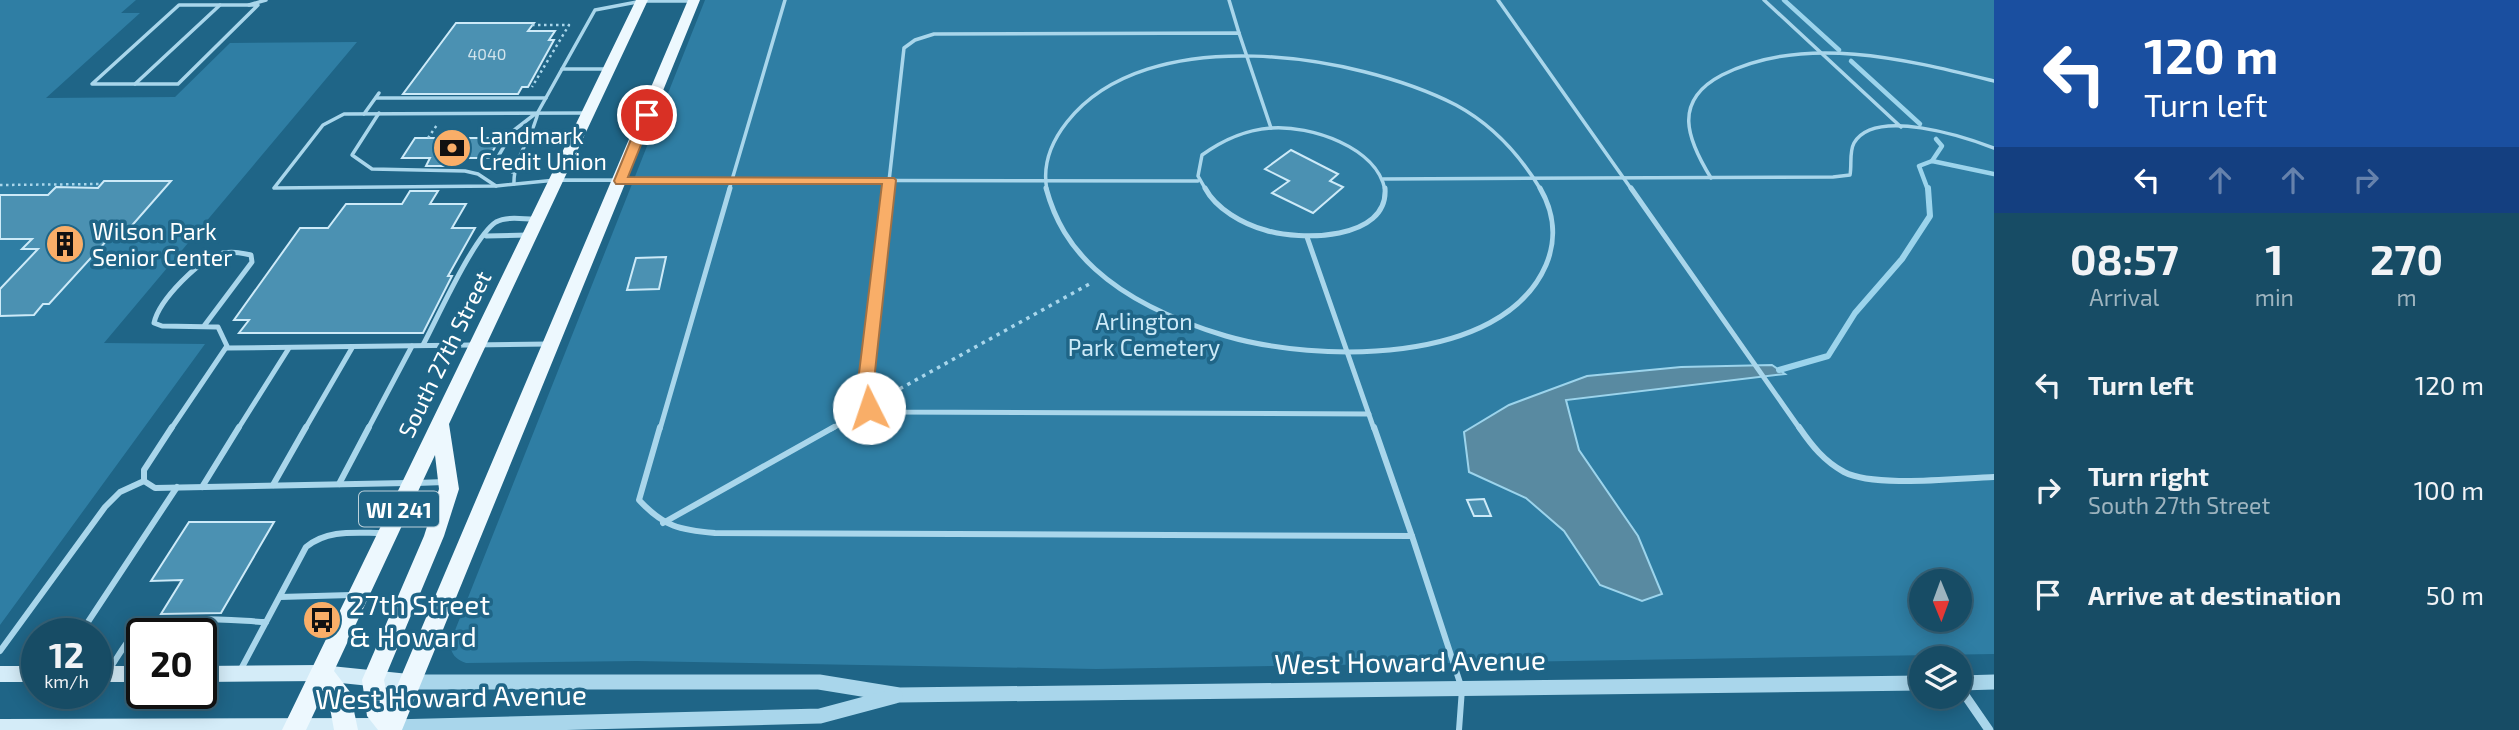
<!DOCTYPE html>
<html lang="en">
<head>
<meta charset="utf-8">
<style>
	body { margin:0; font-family:"Exo 2",sans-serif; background:#20536b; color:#f1f3f6; height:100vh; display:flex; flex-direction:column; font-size:26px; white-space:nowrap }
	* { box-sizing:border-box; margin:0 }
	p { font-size:23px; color:#9eb4bf }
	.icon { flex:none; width:38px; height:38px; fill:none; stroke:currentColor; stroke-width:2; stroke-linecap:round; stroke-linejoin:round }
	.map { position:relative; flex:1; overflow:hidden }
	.sheet { display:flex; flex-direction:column; background:#174c65; width:525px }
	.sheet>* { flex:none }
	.banner { background:#1a4fa0; color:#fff; overflow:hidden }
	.needle { width:46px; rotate:179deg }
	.controls { position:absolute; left:1909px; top:569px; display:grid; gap:14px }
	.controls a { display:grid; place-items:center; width:63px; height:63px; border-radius:50%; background:#174c65; box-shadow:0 4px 18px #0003,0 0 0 2px #366379; font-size:35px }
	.speed { position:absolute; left:21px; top:618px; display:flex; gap:14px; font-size:35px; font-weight:700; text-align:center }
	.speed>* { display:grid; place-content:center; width:91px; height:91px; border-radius:50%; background:#174c65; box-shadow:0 4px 18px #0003,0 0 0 2px #366379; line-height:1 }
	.speed small { font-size:18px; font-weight:400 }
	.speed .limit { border:4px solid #111; border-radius:10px; background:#fff; color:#111 }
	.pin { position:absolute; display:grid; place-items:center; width:60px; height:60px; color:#fff; margin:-30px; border:4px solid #fff; border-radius:50%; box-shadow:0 2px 7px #0007 }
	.me { position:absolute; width:77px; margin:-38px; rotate:356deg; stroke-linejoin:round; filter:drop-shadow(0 0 5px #0008) }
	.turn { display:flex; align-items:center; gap:24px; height:147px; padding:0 35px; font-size:32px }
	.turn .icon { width:91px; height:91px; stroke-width:2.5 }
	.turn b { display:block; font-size:49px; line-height:60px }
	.lanes { display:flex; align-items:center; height:66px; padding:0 35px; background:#0003; justify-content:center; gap:35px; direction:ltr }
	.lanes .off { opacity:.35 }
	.eta { display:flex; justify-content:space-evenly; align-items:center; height:119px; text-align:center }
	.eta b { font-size:42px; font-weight:700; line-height:49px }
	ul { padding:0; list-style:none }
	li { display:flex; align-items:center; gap:21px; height:105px; padding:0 35px }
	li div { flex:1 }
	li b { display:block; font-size:26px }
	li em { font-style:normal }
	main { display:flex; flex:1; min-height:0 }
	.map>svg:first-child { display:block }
	.green { fill:#2f7ea4; fill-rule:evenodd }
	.water { fill:#598aa1; stroke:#9cd4ec; stroke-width:2 }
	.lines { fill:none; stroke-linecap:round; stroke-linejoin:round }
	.stream-far1 { stroke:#9cd4ec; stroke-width:4.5 }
	.stream { stroke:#9cd4ec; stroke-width:6 }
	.building { fill:#4b91b2; stroke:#cdeaf8; stroke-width:2 }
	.path-far1 { stroke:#a9d6eb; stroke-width:2.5; stroke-dasharray:2.5 3.5; stroke-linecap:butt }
	.path { stroke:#a9d6eb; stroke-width:3.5; stroke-dasharray:3.5 5; stroke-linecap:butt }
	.service-far2 { stroke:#a9d6eb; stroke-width:3.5 }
	.service-far1 { stroke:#a9d6eb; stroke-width:5 }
	.service { stroke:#a9d6eb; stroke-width:6 }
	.minor { stroke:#a9d6eb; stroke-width:9 }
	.tertiary { stroke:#a9d6eb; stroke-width:15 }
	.secondary { fill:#d4ecf8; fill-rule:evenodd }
	.primary { fill:#edf8fe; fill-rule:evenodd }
	.route { fill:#f9ae68; stroke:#a27144; stroke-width:2 }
	.labels { text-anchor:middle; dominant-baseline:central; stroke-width:7; stroke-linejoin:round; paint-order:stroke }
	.far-number-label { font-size:16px; fill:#d2e4ec }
	.shield { fill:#1f6587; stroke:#bcd1db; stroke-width:2 }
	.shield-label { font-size:21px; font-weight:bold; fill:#fff }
	.poi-label { font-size:23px; fill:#fff; stroke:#1f6587; text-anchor:start }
	.park-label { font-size:23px; fill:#cdeaf8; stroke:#1f6587 }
	.street-label { font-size:23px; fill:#fff; stroke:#1f6587 }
	.near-poi-label { font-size:28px; fill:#fff; stroke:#1f6587; text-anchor:start }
	.near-street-label { font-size:28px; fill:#fff; stroke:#1f6587 }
</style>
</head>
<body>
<main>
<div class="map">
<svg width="1994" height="730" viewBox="0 0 1994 730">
	<rect width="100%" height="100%" fill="#1f6587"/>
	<g class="green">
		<path d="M0,0H136L121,13H140L46,98L175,97L230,43L357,42L104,343L205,344L0,625Z"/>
		<path d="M705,0H1994V654L1096,669L636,661L466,663C455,659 451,654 450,643ZM1922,581H1960V620H1922Z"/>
	</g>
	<path class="water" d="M1772,365L1785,374L1566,400L1579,450L1638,536L1662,594L1642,601L1600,585L1564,531L1526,498L1469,472L1464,432L1509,405L1587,376L1681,367Z"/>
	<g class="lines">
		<g class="stream-far1">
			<path d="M1784,0L1839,50"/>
			<path d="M1851,61L1920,124"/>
			<path d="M1932,161L1942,146L1936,139"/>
			<path d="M1928,190L1919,166L1932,161L1994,174"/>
		</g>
		<path class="stream" d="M1779,370L1828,356L1855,313L1902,259L1930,216L1928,188"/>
	</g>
	<g class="building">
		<path d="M456,23H534L528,31H555L549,40H554L528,87H522L518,94H403Z"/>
		<path d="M415,138H500L489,158H458L453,166H426L430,158H402Z"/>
		<path d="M1291,150L1338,174L1330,181L1343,187L1313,213L1272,193L1289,181L1265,169Z"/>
		<path d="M104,181H171L121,238H109L49,304H43L34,315L0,316V289L38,249H22L32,239H0V195H48L56,187L98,188Z"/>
		<path d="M410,191H438L430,204H466L452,228H475L448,276H452L423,333H239L249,320H234L300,228H328L346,204H402Z"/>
		<path d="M666,257L659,289L627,290L636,258Z"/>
		<path d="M1484,499L1491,516H1474L1467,500Z"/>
		<path d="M189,522H274L221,613L161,614L182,580L151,581Z"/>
	</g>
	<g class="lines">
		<g class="path-far1">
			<path d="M532,25H569L532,87"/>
			<path d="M428,138L437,125"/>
			<path d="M0,185L102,184"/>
		</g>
		<path class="path" d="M885,397L1093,282"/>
		<g class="service-far2">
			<path d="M1229,0L1239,33"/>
			<path d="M1498,0L1632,190"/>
			<path d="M1764,0L1901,127"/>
			<path d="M179,5H258L178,84H92Z"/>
			<path d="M249,5L266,0"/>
			<path d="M562,69H608"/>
			<path d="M135,84L220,5"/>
			<path d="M376,98H546"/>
			<path d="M379,113L352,155L372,169L465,171L478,174L496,186"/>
			<path d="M588,113L344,114L323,125L274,188L496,186L556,180L1198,181"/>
			<path d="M364,114L379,93"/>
			<path d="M512,172L499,155L513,131L535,114"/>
			<path d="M1711,178C1687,139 1672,101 1722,75C1804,33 1909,60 1994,81"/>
			<path d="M1383,179L1833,177L1850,175C1852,165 1849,152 1854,143C1875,107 1965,137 1994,148"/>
			<path d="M514,184C513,157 533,138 538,112L595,10L642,1H694"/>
			<path d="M729,190L785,0"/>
			<path d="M888,190L904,48L915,40L934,34L1239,33L1271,128"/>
			<path d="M1047,190C1042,165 1052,141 1067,122C1147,20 1356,54 1456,105C1493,125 1520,155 1541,190"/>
			<path d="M1206,190L1198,176L1202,155C1223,140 1244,130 1271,128C1310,125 1377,147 1385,190"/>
		</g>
		<g class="service-far1">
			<path d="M888,188L865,390L869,408L892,412L1369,414"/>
			<path d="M1046,188C1055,221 1070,246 1095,269C1131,302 1179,322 1226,336C1315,362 1502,367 1546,265C1557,239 1554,212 1540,188"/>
			<path d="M1205,188C1216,209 1243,224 1265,230C1299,241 1389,241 1385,188"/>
			<path d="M1631,188L1800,429"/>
			<path d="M486,236L528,235"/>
			<path d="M1307,237L1374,429"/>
			<path d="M423,345C437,319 474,236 496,222C507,216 522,219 534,219"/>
			<path d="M227,348L549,344"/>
			<path d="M171,429L227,346L218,327L162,326L154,323C159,300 200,258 223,253C233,251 241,253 251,255L252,262L204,326"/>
			<path d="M238,429L289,348"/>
			<path d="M305,429L352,348"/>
			<path d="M368,429L412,346"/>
			<path d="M660,429L730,188"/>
			<path d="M831,429L869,408"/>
		</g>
		<g class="service">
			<path d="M172,427L144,470V481L155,488L407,483"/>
			<path d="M660,427L639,500C664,527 680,530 715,533L1412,536L1462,689L1459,730"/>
			<path d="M1374,427L1412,536"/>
			<path d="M1799,427C1812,446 1824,461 1844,472C1875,488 1958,478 1994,477"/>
			<path d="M416,483L445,482"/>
			<path d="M339,484L369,427"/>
			<path d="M273,485L306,427"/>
			<path d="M202,487L239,427"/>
			<path d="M663,523L834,427"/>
			<path d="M280,597L351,595"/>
			<path d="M80,634L177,487"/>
			<path d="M0,651L105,507L120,492L144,481"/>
			<path d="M109,670C118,657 126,640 139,630C165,612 235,621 266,622"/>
			<path d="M240,671L306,547C328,529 355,533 382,533"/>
		</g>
		<path class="minor" d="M1960,688L1989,730"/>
		<g class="tertiary">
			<path d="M409,682H819L899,695L1922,683"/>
			<path d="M1960,683L1994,682"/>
			<path d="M391,727L820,716L895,696"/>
		</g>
		<g class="secondary">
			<path d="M321,665L409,674L415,676L418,682L415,688L409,690L321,681L201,682V666Z"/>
			<rect x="0" y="666" width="37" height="16"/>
			<rect x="96" y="666" width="46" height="16"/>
			<path d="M391,718L398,721L400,727L399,730H0V719Z"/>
		</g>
		<path class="primary" d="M636,0H648L449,424L459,489L444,536L384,680L389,705L688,0H700L402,730H378L367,716L362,680L424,536L439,489L435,455L334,671L350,692L358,730H334L328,697L324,692L306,730H282Z"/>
	</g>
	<path class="route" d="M647,111L653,115L628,177L894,178L896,180L873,390L878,408L875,412H863L857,390L882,184H616L614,181L641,115Z"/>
	<defs>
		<symbol id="bank-disc" viewBox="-11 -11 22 22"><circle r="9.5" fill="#f9ae68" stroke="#1f6587"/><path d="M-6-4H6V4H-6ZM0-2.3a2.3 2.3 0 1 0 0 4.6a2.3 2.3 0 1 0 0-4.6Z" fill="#111"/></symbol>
		<symbol id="building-disc" viewBox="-11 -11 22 22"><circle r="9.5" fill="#f9ae68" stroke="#1f6587"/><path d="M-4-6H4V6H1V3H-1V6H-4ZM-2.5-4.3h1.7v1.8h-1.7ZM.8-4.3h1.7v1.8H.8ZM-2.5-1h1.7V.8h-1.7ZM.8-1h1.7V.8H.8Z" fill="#111"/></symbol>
		<symbol id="bus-disc" viewBox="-11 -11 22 22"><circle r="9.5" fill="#f9ae68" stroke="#1f6587"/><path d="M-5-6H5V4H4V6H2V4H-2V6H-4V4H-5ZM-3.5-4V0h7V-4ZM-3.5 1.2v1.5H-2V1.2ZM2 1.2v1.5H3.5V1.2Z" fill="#111"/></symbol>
	</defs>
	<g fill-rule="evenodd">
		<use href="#bank-disc" x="430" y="126" width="44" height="44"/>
		<use href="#building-disc" x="43" y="222" width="44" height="44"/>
		<use href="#bus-disc" x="300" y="598" width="44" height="44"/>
	</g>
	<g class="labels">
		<g class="far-number-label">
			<text x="487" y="53">4040</text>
		</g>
		<rect class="shield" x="359" y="491.5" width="80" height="35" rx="5"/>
		<g class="shield-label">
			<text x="399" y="509">WI 241</text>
		</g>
		<g class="poi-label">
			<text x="479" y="135">Landmark<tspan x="479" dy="26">Credit Union</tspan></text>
			<text x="92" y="231">Wilson Park<tspan x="92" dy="26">Senior Center</tspan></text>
		</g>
		<g class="park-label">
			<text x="1144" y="321">Arlington<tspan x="1144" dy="26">Park Cemetery</tspan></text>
		</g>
		<g class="street-label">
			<text transform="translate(444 354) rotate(-64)">South 27th Street</text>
		</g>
		<g class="near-poi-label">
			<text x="349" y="604">27th Street<tspan x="349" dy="32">&amp; Howard</tspan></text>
		</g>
		<g class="near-street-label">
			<text transform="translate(1410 661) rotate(-1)">West Howard Avenue</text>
			<text transform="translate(451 696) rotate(-1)">West Howard Avenue</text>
		</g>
	</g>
</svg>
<div class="controls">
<a><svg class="needle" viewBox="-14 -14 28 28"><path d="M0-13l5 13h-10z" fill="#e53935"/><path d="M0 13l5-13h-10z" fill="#9eb4bf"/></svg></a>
<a><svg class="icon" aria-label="layers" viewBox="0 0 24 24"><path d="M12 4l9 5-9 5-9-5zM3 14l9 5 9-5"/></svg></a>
</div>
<div class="speed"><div>12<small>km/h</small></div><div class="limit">20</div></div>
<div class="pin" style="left:647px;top:115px;background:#d93025"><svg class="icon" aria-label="arrive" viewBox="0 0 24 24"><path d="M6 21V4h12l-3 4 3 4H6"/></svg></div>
<svg class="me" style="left:869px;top:408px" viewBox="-20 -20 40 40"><circle r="19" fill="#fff"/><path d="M0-13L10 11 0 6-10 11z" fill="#f9ae68"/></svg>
</div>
<section class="sheet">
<div class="banner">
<div class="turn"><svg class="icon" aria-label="left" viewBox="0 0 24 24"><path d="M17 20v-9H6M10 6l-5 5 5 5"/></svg><div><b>120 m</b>Turn left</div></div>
<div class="lanes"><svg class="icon" aria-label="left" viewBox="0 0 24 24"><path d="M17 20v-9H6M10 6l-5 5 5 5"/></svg><svg class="icon off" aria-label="ahead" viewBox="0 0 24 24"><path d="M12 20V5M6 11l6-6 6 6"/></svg><svg class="icon off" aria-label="ahead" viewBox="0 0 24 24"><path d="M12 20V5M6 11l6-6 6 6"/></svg><svg class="icon off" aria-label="right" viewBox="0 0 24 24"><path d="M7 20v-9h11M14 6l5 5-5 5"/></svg></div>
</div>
<div class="eta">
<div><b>08:57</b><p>Arrival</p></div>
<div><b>1</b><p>min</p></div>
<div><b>270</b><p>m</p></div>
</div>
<ul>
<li><svg class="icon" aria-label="left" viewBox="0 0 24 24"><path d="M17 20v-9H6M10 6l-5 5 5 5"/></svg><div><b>Turn left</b></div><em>120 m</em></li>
<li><svg class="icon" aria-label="right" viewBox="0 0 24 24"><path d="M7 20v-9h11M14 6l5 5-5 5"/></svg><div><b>Turn right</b><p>South 27th Street</p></div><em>100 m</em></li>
<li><svg class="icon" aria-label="arrive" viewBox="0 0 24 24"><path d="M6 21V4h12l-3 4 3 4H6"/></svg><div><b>Arrive at destination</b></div><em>50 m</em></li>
</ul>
</section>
</main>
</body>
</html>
